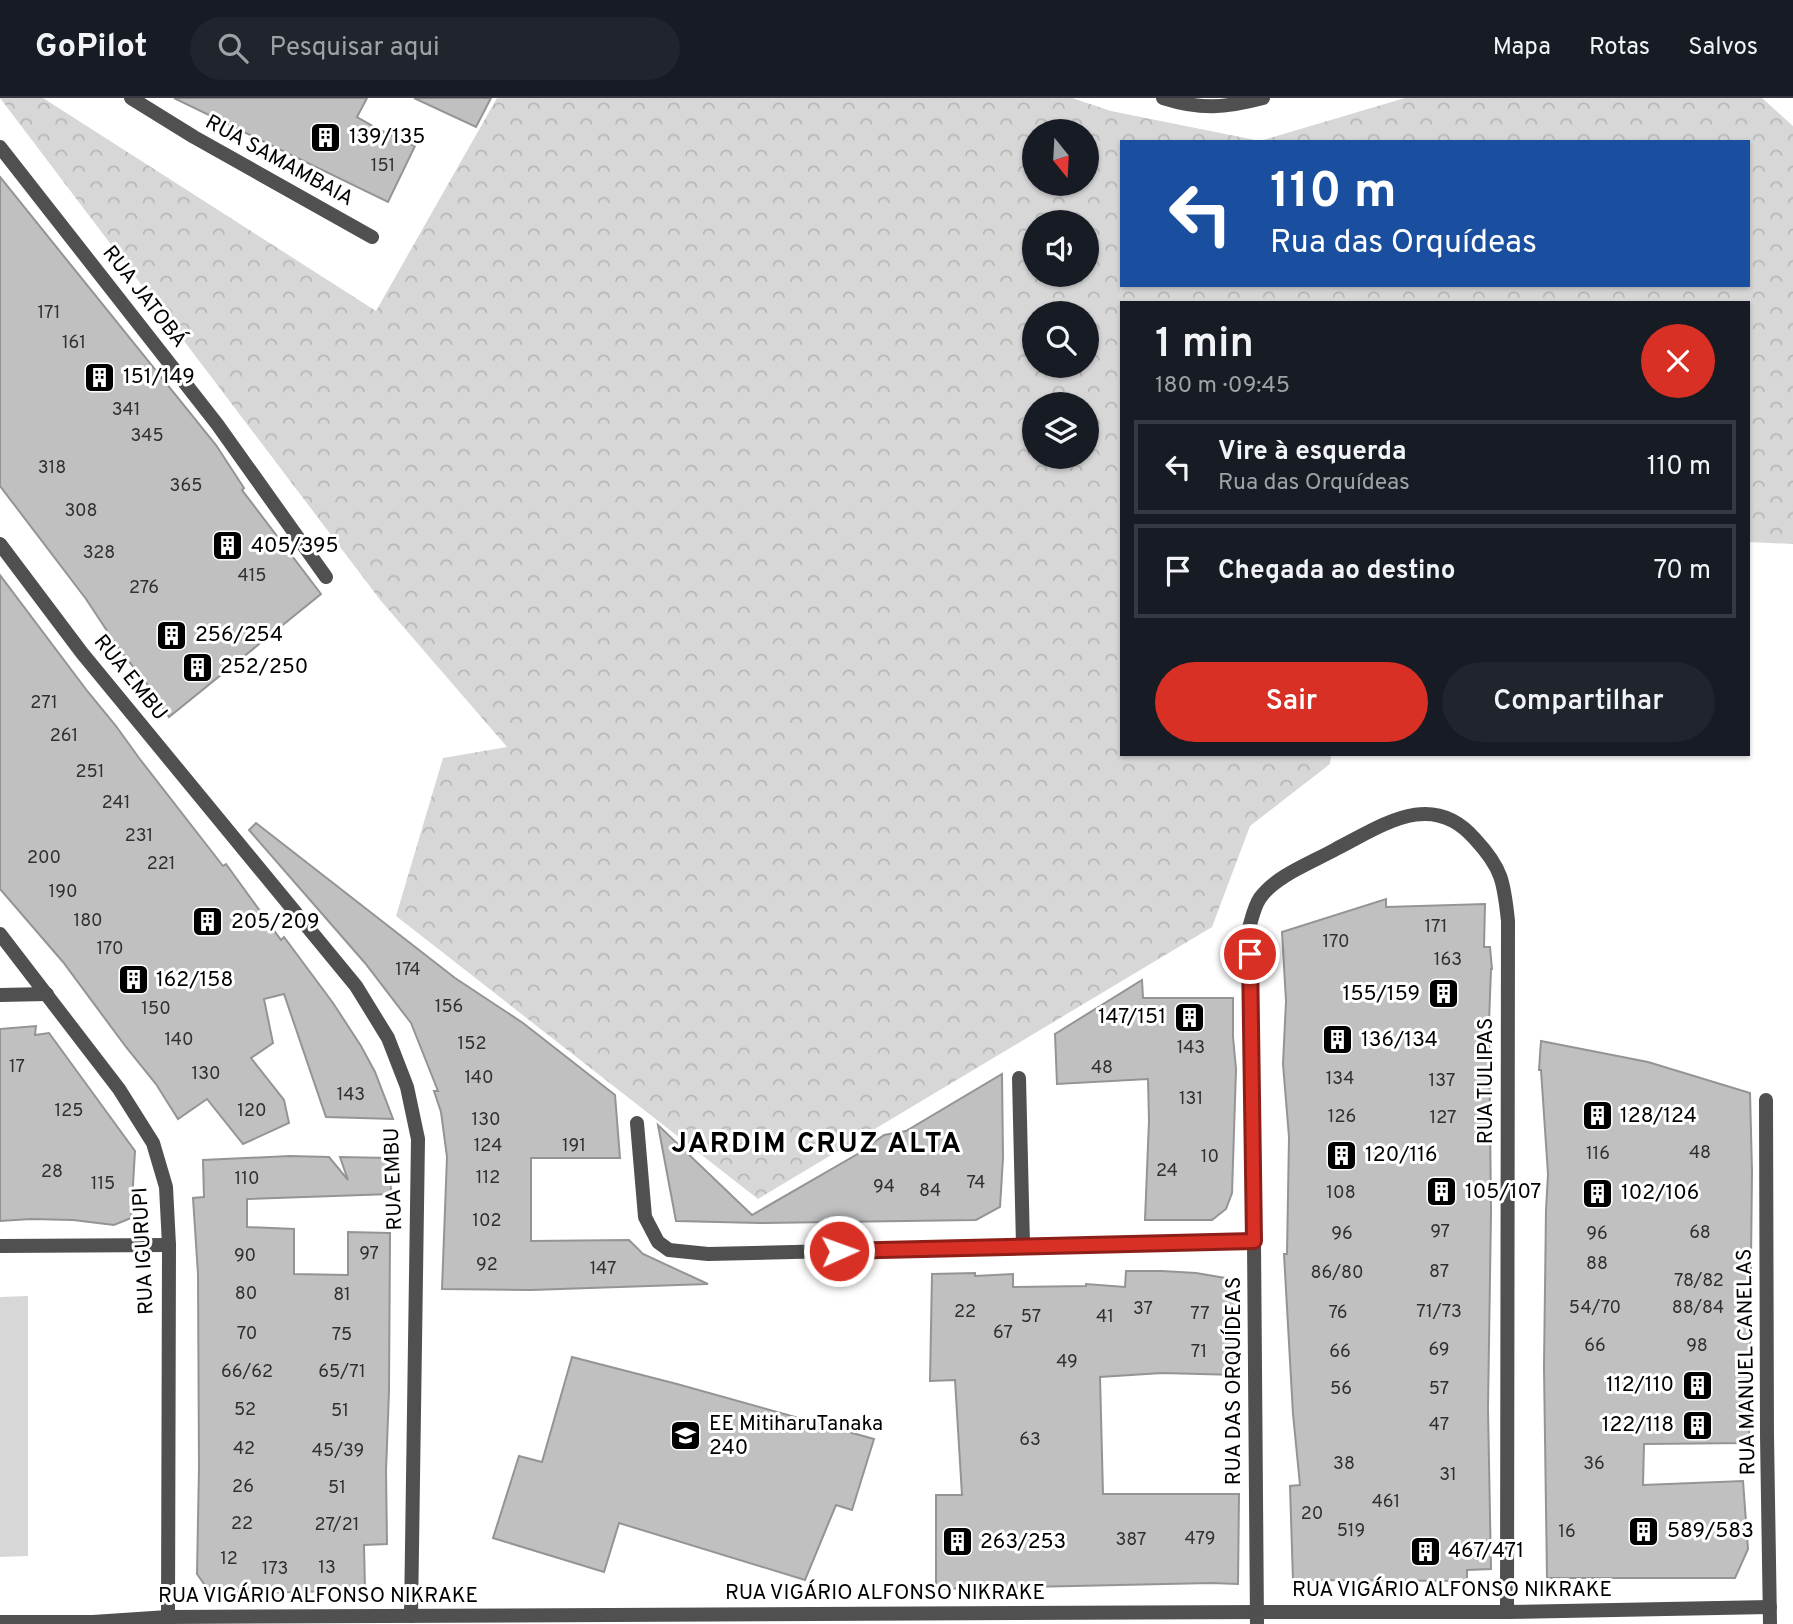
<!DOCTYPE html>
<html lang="pt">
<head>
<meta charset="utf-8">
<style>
	body { margin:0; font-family:Overpass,sans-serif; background:#20242c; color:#f1f3f6; height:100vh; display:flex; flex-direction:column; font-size:26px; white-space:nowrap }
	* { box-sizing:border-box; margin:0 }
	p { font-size:23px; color:#9ea1a6 }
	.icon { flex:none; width:38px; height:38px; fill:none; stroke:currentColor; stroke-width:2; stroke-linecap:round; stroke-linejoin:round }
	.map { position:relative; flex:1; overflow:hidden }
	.sheet { position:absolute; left:1120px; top:203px; width:630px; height:455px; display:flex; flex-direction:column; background:#171b24; border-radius:0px; box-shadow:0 2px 5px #0004 }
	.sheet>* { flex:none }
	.hud { position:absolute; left:1120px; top:42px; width:630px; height:147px; border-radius:0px; box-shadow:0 2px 5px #0004; background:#1a4fa0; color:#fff; overflow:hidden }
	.needle { width:46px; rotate:162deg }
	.controls { position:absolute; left:1022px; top:21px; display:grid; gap:14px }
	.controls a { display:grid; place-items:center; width:77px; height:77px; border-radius:50%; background:#171b24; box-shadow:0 2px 5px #0004; font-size:35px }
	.pin { position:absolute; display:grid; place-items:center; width:60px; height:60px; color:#fff; margin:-30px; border:4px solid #fff; border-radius:50%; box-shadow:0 2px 7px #0007 }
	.me { position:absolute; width:77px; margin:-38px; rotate:88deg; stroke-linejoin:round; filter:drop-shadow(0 0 5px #0008) }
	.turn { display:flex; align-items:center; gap:24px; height:147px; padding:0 35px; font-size:32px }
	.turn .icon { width:91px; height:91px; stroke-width:2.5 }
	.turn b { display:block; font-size:49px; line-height:60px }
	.round { display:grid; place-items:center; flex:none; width:74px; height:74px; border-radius:37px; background:#20242c }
	.overview { display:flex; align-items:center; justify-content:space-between; height:119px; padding:0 35px }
	h1 { font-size:42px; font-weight:600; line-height:52px }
	.primary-button { display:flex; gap:14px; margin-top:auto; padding:14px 35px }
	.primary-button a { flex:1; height:80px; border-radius:42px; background:#d93025; color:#fff; font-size:28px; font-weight:600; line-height:80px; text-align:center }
	.primary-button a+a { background:#20242c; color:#f1f3f6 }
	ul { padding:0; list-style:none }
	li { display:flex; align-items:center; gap:21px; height:94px; margin:0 14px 10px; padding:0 21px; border:4px solid #363941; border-radius:0px }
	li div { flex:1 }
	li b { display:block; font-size:26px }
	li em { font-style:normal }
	header { display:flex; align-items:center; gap:42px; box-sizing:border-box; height:98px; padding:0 35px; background:#171b24; border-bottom:2px solid #363941 }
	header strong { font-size:33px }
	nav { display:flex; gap:38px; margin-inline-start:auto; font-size:24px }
	.search { width:490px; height:63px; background:#20242c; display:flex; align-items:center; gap:18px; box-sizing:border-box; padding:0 24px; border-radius:38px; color:#9ea1a6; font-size:26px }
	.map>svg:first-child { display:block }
	.forest { fill:url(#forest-crowns); fill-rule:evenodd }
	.garden { fill:#d7d7d7 }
	.building { fill:#c0c0c0; stroke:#949494; stroke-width:2 }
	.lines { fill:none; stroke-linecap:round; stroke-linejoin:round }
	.minor { stroke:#505050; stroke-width:14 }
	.route-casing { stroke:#8d1f18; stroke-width:18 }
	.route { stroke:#d93025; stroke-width:12 }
	.labels { text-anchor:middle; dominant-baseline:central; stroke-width:6; stroke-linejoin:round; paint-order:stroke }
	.number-label { font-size:18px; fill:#303030 }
	.poi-label { font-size:21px; fill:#000; stroke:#fff; text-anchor:start }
	.street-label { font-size:21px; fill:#000; stroke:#fff }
	.district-label { font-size:28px; font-weight:bold; letter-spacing:2px; fill:#000; stroke:#fff }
</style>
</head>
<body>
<header>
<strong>GoPilot</strong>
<div class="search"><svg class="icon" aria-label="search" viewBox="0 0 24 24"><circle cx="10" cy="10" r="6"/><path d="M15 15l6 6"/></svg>Pesquisar aqui</div>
<nav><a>Mapa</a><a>Rotas</a><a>Salvos</a></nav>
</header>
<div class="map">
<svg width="1793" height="1526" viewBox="0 0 1793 1526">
	<defs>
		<pattern id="forest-crowns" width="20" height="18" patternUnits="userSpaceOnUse" patternTransform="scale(1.75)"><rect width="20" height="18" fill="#d7d7d7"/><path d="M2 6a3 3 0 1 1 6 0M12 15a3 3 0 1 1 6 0" fill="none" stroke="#b7b7b7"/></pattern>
	</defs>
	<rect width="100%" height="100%" fill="#fff"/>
	<path class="forest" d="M0,0H43L376,213L497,0H1072L1111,13L1260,43L1405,0H1762L1793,28V446L1748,444V205H1122V656H1331L1330,666L1250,728L1212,829L758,1101L396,818L443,660L507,649L381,503ZM1034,33H1087V86H1034ZM1122,44H1748V187H1122ZM1034,124H1087V177H1034ZM1034,215H1087V268H1034ZM1034,306H1087V359H1034Z"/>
	<path class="garden" d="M28,1198V1458L0,1459V1199Z"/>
	<g class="building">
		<path d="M174,0H367L357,19L380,32L415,48L388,104Z"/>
		<path d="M414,0H491L476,29Z"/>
		<path d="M0,79L216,347L244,390L242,392L321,496L169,619L145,583L121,554L86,501L0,388Z"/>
		<path d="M0,477L88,594L116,628L139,660L223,768L226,766L281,842L284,839L333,905L361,948L375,974L393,1021L326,1019L284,896L264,901L273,945L251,960L284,1002L289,1025L243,1046L207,1001L178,1021L156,986L126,949L63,864L0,791Z"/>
		<path d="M256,725L455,880L523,925L615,997L620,1060H531V1143L629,1142L643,1156L708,1186L531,1192L442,1191L447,1059L441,1014L434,993H438L411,925L365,865L249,732Z"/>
		<path d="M1386,801V809L1485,806L1484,849H1490L1492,871H1491L1489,924L1491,1114L1488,1310L1491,1471L1467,1472V1483L1293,1482L1290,1388L1300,1387L1293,1316L1284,1156H1287L1289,1039L1283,966L1286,903L1282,834Z"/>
		<path d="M1142,882L1143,900H1233V939L1236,971L1232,1095L1226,1111L1212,1122H1145L1149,1023L1148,981L1057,986L1055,936Z"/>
		<path d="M36,928L35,937L49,935L135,1053L131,1120L114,1127L73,1122L31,1121L0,1123V931Z"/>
		<path d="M1541,943L1648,964L1750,995L1752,1073L1749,1345L1644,1346L1643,1387L1743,1383L1748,1451L1735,1480H1547L1544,1269L1546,1112L1548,1076L1541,972H1539Z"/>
		<path d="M1002,976L1003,1060L1000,1109L976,1122L760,1125L676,1123L658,1027L752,1117L861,1054L884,1037L906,1033Z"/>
		<path d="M290,1058L329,1059L348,1082L340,1059L390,1060L391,1096L247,1101V1129L294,1131V1176L348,1177V1134L390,1135L389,1293L386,1373L387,1446L364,1447L365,1492L263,1495L209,1493L197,1476L199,1370L198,1176L193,1100L204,1099L203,1062Z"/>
		<path d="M1126,1173H1162L1196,1175L1225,1180L1237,1201V1277L1162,1275L1100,1279L1103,1396H1239L1238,1486L1211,1485L936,1491V1397H962L955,1282L930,1283L932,1176L975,1175V1178L1013,1176V1189L1086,1188V1186L1125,1189Z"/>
		<path d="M572,1259L677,1286L874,1341L852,1412L836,1407L805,1482L619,1425L604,1474L493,1440L519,1358L542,1364Z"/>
	</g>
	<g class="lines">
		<g class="minor">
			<path d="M131,0L194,39L372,139"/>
			<path d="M1163,0C1201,12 1225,10 1263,0"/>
			<path d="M0,49L217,326L326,479"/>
			<path d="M0,446L82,555L356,888L388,940L407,989L418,1041L411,1518"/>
			<path d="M0,836L119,991L153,1045L166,1089L169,1147L168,1519"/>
			<path d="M0,897L47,896"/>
			<path d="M1019,980L1023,1147"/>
			<path d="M1766,1002L1767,1338L1770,1526"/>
			<path d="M637,1025L645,1119L658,1144L669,1152L708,1156L1254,1143"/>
			<path d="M0,1148L169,1147"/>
			<path d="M0,1524H93L168,1519L1257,1514H1507L1770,1509"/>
			<path d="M1257,1526L1254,1143L1249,830C1252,820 1254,809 1260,800C1275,778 1313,764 1336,751C1383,727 1432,691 1475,741C1502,770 1504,784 1508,823L1507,1514"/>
		</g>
	</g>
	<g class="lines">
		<defs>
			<path id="route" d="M839,1153L1254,1143L1250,856"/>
		</defs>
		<use href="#route" class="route-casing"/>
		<use href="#route" class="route"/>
	</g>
	<defs>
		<symbol id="building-square" viewBox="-11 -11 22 22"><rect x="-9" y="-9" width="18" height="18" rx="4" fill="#000" stroke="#fff"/><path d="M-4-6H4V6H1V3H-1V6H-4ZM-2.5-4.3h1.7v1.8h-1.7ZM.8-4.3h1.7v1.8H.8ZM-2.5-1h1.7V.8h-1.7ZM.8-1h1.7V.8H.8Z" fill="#fff"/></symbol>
		<symbol id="school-square" viewBox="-11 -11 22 22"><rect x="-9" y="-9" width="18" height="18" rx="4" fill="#000" stroke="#fff"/><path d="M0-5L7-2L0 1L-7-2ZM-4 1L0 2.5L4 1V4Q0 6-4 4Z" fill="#fff"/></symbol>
	</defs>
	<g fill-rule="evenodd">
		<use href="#building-square" x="308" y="22" width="35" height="35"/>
		<use href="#building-square" x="82" y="262" width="35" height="35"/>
		<use href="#building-square" x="210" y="430" width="35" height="35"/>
		<use href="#building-square" x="154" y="520" width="35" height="35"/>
		<use href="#building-square" x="180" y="552" width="35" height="35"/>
		<use href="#building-square" x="190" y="806" width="35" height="35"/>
		<use href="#building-square" x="116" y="864" width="35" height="35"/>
		<use href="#building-square" x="1426" y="878" width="35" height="35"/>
		<use href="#building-square" x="1172" y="902" width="35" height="35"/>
		<use href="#building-square" x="1320" y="924" width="35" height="35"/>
		<use href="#building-square" x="1580" y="1000" width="35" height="35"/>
		<use href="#building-square" x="1324" y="1040" width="35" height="35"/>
		<use href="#building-square" x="1424" y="1076" width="35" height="35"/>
		<use href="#building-square" x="1580" y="1078" width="35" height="35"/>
		<use href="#building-square" x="1680" y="1270" width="35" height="35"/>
		<use href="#building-square" x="1680" y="1310" width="35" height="35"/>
		<use href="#school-square" x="668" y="1320" width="35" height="35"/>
		<use href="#building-square" x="1626" y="1416" width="35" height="35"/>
		<use href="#building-square" x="940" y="1426" width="35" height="35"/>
		<use href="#building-square" x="1408" y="1436" width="35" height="35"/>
	</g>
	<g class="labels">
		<g class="number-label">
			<text x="383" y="68">151</text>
			<text x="49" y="215">171</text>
			<text x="74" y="245">161</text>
			<text x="126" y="312">341</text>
			<text x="147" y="338">345</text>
			<text x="52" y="370">318</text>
			<text x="186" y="388">365</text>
			<text x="81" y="413">308</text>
			<text x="99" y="455">328</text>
			<text x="252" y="478">415</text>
			<text x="144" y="490">276</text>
			<text x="44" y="605">271</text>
			<text x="64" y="638">261</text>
			<text x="90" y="674">251</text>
			<text x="116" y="705">241</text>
			<text x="139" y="738">231</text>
			<text x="44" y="760">200</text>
			<text x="161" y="766">221</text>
			<text x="63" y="794">190</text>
			<text x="88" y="823">180</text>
			<text x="1436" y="829">171</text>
			<text x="1336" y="844">170</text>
			<text x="110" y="851">170</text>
			<text x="1448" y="862">163</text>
			<text x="408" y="872">174</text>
			<text x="449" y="909">156</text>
			<text x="156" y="911">150</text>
			<text x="179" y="942">140</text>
			<text x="472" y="946">152</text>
			<text x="1191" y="950">143</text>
			<text x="17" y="969">17</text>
			<text x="1102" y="970">48</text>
			<text x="206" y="976">130</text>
			<text x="479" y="980">140</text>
			<text x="1340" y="981">134</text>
			<text x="1442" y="983">137</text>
			<text x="351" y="997">143</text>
			<text x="1191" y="1001">131</text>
			<text x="69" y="1013">125</text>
			<text x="252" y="1013">120</text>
			<text x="1342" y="1019">126</text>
			<text x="1443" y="1020">127</text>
			<text x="486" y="1022">130</text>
			<text x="488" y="1048">124</text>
			<text x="574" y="1048">191</text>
			<text x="1700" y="1055">48</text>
			<text x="1598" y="1056">116</text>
			<text x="1210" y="1059">10</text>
			<text x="1167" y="1073">24</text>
			<text x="52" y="1074">28</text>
			<text x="488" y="1080">112</text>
			<text x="247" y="1081">110</text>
			<text x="976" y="1085">74</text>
			<text x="103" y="1086">115</text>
			<text x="884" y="1089">94</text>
			<text x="930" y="1093">84</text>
			<text x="1341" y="1095">108</text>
			<text x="487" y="1123">102</text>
			<text x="1440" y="1134">97</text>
			<text x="1700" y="1135">68</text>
			<text x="1342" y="1136">96</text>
			<text x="1597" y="1136">96</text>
			<text x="369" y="1156">97</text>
			<text x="245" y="1158">90</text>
			<text x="1597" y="1166">88</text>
			<text x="487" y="1167">92</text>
			<text x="603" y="1171">147</text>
			<text x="1439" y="1174">87</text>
			<text x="1337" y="1175">86/80</text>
			<text x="1699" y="1183">78/82</text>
			<text x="246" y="1196">80</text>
			<text x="342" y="1197">81</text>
			<text x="1595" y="1210">54/70</text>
			<text x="1698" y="1210">88/84</text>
			<text x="1143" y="1211">37</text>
			<text x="965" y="1214">22</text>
			<text x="1439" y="1214">71/73</text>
			<text x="1338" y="1215">76</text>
			<text x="1200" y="1216">77</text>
			<text x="1031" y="1219">57</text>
			<text x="1105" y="1219">41</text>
			<text x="1003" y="1235">67</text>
			<text x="247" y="1236">70</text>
			<text x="342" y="1237">75</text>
			<text x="1595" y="1248">66</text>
			<text x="1697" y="1248">98</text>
			<text x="1439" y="1252">69</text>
			<text x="1199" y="1254">71</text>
			<text x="1340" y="1254">66</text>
			<text x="1067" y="1264">49</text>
			<text x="247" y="1274">66/62</text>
			<text x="342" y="1274">65/71</text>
			<text x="1341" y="1291">56</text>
			<text x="1439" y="1291">57</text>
			<text x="245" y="1312">52</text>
			<text x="340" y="1313">51</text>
			<text x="1439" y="1327">47</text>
			<text x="1030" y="1342">63</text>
			<text x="244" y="1351">42</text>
			<text x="338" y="1353">45/39</text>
			<text x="1344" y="1366">38</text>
			<text x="1594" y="1366">36</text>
			<text x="1448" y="1377">31</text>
			<text x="243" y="1389">26</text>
			<text x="337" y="1390">51</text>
			<text x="1386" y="1404">461</text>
			<text x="1312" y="1416">20</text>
			<text x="242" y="1426">22</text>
			<text x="337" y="1427">27/21</text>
			<text x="1351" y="1433">519</text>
			<text x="1567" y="1434">16</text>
			<text x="1200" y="1441">479</text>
			<text x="1131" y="1442">387</text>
			<text x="229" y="1461">12</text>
			<text x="327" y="1470">13</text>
			<text x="275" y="1471">173</text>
		</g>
		<g class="poi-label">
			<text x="349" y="39">139/135</text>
			<text x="123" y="279">151/149</text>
			<text x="251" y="448">405/395</text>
			<text x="195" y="537">256/254</text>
			<text x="220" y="569">252/250</text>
			<text x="231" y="824">205/209</text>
			<text x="156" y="882">162/158</text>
			<text x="1420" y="896" text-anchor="end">155/159</text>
			<text x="1166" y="919" text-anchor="end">147/151</text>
			<text x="1361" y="942">136/134</text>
			<text x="1620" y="1018">128/124</text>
			<text x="1365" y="1057">120/116</text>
			<text x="1465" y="1094">105/107</text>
			<text x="1621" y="1095">102/106</text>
			<text x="1674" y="1287" text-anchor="end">112/110</text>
			<text x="709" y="1326">EE MitiharuTanaka<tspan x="709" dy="24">240</tspan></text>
			<text x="1674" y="1327" text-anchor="end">122/118</text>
			<text x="1667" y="1433">589/583</text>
			<text x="980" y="1444">263/253</text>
			<text x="1448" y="1453">467/471</text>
		</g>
		<g class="street-label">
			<text transform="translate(279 63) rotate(29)">RUA SAMAMBAIA</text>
			<text transform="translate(144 199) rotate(52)">RUA JATOBÁ</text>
			<text transform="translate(130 580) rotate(51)">RUA EMBU</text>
			<text transform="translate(1486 983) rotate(-90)">RUA TULIPAS</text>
			<text transform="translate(394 1081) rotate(-92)">RUA EMBU</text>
			<text transform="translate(144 1153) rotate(-93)">RUA IGURUPI</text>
			<text transform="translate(1747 1264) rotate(-91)">RUA MANUEL CANELAS</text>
			<text transform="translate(1234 1283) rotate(-90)">RUA DAS ORQUÍDEAS</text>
			<text x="1452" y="1492">RUA VIGÁRIO ALFONSO NIKRAKE</text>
			<text x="885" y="1495">RUA VIGÁRIO ALFONSO NIKRAKE</text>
			<text x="318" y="1498">RUA VIGÁRIO ALFONSO NIKRAKE</text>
		</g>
		<g class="district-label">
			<text x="817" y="1047">JARDIM CRUZ ALTA</text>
		</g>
	</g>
</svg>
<div class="controls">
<a><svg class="needle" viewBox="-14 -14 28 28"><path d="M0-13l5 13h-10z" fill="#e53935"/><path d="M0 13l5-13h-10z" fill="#9ea1a6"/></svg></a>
<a><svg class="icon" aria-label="sound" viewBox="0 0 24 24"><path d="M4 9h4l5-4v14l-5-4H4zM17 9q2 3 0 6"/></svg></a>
<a><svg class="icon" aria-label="search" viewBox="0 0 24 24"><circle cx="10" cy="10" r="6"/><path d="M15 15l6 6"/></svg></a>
<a><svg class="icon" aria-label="layers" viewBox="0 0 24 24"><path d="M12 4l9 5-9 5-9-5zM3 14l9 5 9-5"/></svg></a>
</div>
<div class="pin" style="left:1250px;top:856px;background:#d93025"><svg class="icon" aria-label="arrive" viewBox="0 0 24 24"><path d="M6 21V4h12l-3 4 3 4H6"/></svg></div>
<svg class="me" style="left:839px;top:1153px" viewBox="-20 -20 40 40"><circle r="17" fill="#d93025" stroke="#fff" stroke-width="3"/><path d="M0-11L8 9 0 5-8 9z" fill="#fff"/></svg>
<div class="hud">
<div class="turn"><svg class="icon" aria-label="left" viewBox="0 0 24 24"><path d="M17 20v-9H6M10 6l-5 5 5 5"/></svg><div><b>110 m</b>Rua das Orquídeas</div></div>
</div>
<section class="sheet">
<div class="overview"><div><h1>1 min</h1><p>180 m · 09:45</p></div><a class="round" style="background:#d93025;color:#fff"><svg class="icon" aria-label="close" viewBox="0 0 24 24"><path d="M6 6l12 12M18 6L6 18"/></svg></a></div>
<ul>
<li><svg class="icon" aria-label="left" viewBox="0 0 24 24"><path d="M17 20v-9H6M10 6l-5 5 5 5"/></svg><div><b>Vire à esquerda</b><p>Rua das Orquídeas</p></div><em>110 m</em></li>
<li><svg class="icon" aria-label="arrive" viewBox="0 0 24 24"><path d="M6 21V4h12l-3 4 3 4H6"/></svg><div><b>Chegada ao destino</b></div><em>70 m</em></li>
</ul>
<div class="primary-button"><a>Sair</a><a>Compartilhar</a></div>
</section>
</div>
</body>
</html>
